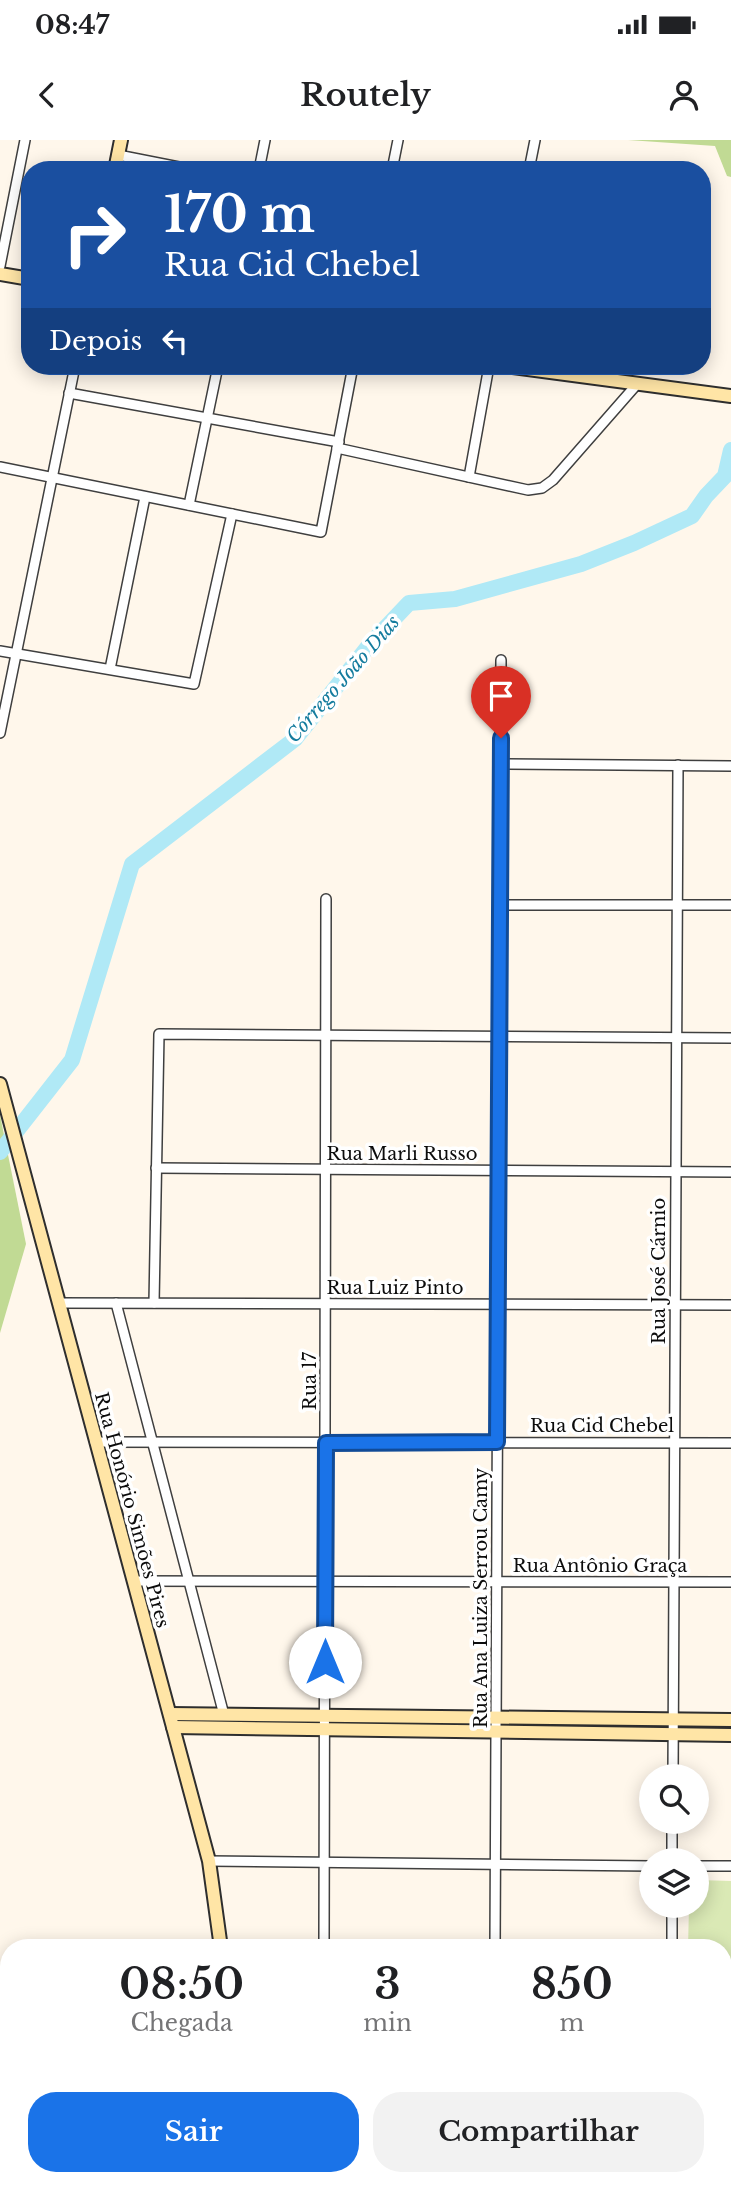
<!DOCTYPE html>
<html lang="pt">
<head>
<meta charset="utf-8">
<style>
	body { margin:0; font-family:"Libre Baskerville",serif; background:#f2f2f2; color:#202124; height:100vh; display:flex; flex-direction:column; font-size:26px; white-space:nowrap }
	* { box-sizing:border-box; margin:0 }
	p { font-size:23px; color:#757577 }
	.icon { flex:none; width:38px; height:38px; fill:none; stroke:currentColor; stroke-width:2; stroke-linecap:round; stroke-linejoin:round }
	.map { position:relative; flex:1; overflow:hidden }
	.panel { position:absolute; left:0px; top:1799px; width:732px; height:247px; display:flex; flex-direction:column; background:#fff; border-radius:28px 28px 0 0; box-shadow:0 4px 18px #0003 }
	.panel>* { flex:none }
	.banner { position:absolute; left:21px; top:21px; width:690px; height:214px; border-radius:28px; box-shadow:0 4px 18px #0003; background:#1a4fa0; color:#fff; overflow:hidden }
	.tools { position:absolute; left:639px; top:1624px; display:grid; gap:14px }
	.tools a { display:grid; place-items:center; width:70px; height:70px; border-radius:50%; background:#fff; box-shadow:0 4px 18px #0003; font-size:35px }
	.pin { position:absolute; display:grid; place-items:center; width:60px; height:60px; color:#fff; margin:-72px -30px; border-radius:50% 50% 50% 0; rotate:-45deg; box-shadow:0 0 7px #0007 }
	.pin .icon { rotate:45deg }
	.me { position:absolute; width:77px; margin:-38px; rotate:0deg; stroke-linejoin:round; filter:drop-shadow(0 0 5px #0008) }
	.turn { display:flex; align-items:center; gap:24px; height:147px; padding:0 28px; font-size:32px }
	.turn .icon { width:91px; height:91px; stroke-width:2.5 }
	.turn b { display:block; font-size:49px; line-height:60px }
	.then { display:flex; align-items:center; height:66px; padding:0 28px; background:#0003; gap:14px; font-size:26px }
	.eta { display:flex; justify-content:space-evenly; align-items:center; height:119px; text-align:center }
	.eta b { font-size:42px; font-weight:600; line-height:49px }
	.cta { display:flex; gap:14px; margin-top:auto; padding:14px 28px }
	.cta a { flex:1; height:80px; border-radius:28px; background:#1a73e8; color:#fff; font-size:28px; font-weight:600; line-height:80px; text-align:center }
	.cta a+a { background:#f2f2f2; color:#202124 }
	.status { display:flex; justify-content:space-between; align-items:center; height:49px; padding:0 35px; background:#fff; direction:ltr }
	.status svg { height:19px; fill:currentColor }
	header { display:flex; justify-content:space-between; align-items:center; height:91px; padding:0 28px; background:#fff; font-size:32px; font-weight:600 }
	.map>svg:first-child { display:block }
	.green { fill:#dae9b5 }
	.forest { fill:#c1da94 }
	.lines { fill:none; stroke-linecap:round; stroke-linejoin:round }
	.river { stroke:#b0e9f6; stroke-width:16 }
	.street-casing { stroke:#3f3f3f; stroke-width:12 }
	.secondary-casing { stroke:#2e2e2e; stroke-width:16 }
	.street { stroke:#fff; stroke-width:9 }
	.secondary { stroke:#ffe5a6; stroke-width:12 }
	.route-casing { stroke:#114b97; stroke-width:18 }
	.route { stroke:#1a73e8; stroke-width:12 }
	.labels { text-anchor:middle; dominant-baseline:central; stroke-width:7; stroke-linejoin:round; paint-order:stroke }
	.street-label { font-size:18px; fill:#0c0c0c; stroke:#fff }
	.water-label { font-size:19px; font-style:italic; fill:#157c9e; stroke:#fff }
</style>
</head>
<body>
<div class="status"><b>08:47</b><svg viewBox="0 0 49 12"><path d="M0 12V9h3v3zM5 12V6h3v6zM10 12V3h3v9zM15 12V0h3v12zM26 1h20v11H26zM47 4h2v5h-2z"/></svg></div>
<header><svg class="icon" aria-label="back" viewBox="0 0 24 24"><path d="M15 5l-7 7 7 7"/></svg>Routely<svg class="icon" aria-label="person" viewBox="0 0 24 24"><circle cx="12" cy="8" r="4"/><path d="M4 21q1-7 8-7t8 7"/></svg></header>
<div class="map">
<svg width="731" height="2045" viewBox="0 0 731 2045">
	<rect width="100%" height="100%" fill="#fff7eb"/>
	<path class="green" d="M697,1740L731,1741V1853H723V1808H688L689,1766H696Z"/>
	<g class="forest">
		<path d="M628,0H731V37L727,36L715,6Z"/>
		<path d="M0,975L26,1104L0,1193Z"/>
	</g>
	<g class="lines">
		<path class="river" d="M0,1012L72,920L132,724L295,599L371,503L409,463L455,459L581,424L634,403L692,376L706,356L725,336L731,310"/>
		<defs>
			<g id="street">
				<path d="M118,15L194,30"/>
				<path d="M259,30L265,0"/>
				<path d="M392,30L398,0"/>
				<path d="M529,30L535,0"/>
				<path d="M0,126L25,0"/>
				<path d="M69,253L339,302"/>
				<path d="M337,308L528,350L542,348L553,340L638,243"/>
				<path d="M0,327L321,392L353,226"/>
				<path d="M469,337L489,226"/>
				<path d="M189,365L218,226"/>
				<path d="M0,511L194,544L232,374"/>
				<path d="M110,529L145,357"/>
				<path d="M0,593L75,226"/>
				<path d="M501,624L731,626"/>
				<path d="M500,765H731"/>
				<path d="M156,1028L731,1032"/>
				<path d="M58,1163L731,1165"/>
				<path d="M116,1163L224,1575"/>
				<path d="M154,1163L159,894L731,898"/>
				<path d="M95,1302L731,1303"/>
				<path d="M133,1441L731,1442"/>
				<path d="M673,1636L678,625"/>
				<path d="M672,1720V1682"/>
				<path d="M209,1721L651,1726"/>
				<path d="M696,1726H731"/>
				<path d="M324,1808L326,759"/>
				<path d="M495,1808L501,520"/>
				<path d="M672,1808V1766"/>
				<path d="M723,1862L731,1863"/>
				<path d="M723,1998H731"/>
				<path d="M494,2045V2037"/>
				<path d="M671,2045V2037"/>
			</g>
			<g id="secondary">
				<path d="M115,30L121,0"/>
				<path d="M0,134L30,139"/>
				<path d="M504,226L731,256"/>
				<path d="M0,944L209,1721L221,1808"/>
				<path d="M170,1574L731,1580"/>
				<path d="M173,1587L731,1595"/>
				<path d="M228,2045L229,2037"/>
			</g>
		</defs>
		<use href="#street" class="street-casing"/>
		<use href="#secondary" class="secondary-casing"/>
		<use href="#street" class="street"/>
		<use href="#secondary" class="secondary"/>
	</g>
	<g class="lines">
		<defs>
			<path id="route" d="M325,1522L326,1303L497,1302L501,598"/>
		</defs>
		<use href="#route" class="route-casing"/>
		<use href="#route" class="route"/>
	</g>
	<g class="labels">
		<g class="street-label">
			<text x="402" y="1014">Rua Marli Russo</text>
			<text transform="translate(659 1131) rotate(-90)">Rua José Cárnio</text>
			<text x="395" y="1148">Rua Luiz Pinto</text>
			<text transform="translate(310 1241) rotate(-90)">Rua 17</text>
			<text x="602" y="1286">Rua Cid Chebel</text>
			<text transform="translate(132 1370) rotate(75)">Rua Honório Simões Pires</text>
			<text x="600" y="1426">Rua Antônio Graça</text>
			<text transform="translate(481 1458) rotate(-90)">Rua Ana Luiza Serrou Camy</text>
		</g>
		<g class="water-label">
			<text transform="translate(343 539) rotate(-49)">Córrego João Dias</text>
		</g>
	</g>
</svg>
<div class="tools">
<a><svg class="icon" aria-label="search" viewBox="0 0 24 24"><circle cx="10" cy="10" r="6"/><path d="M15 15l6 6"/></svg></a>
<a><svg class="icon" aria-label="layers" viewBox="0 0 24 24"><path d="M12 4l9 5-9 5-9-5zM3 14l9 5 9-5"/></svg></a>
</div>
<div class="pin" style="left:501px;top:598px;background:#d93025"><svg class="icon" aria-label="arrive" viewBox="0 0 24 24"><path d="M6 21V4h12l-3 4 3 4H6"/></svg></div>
<svg class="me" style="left:325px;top:1522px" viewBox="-20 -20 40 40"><circle r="19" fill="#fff"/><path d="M0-13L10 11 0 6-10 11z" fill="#1a73e8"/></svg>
<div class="banner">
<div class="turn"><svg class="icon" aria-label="right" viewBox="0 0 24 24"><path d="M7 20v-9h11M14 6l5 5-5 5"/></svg><div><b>170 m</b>Rua Cid Chebel</div></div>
<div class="then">Depois<svg class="icon" aria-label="left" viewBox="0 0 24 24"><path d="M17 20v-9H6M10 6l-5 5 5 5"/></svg></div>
</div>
<section class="panel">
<div class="eta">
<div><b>08:50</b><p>Chegada</p></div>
<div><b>3</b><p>min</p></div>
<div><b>850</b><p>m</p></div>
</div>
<div class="cta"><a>Sair</a><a>Compartilhar</a></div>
</section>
</div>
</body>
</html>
